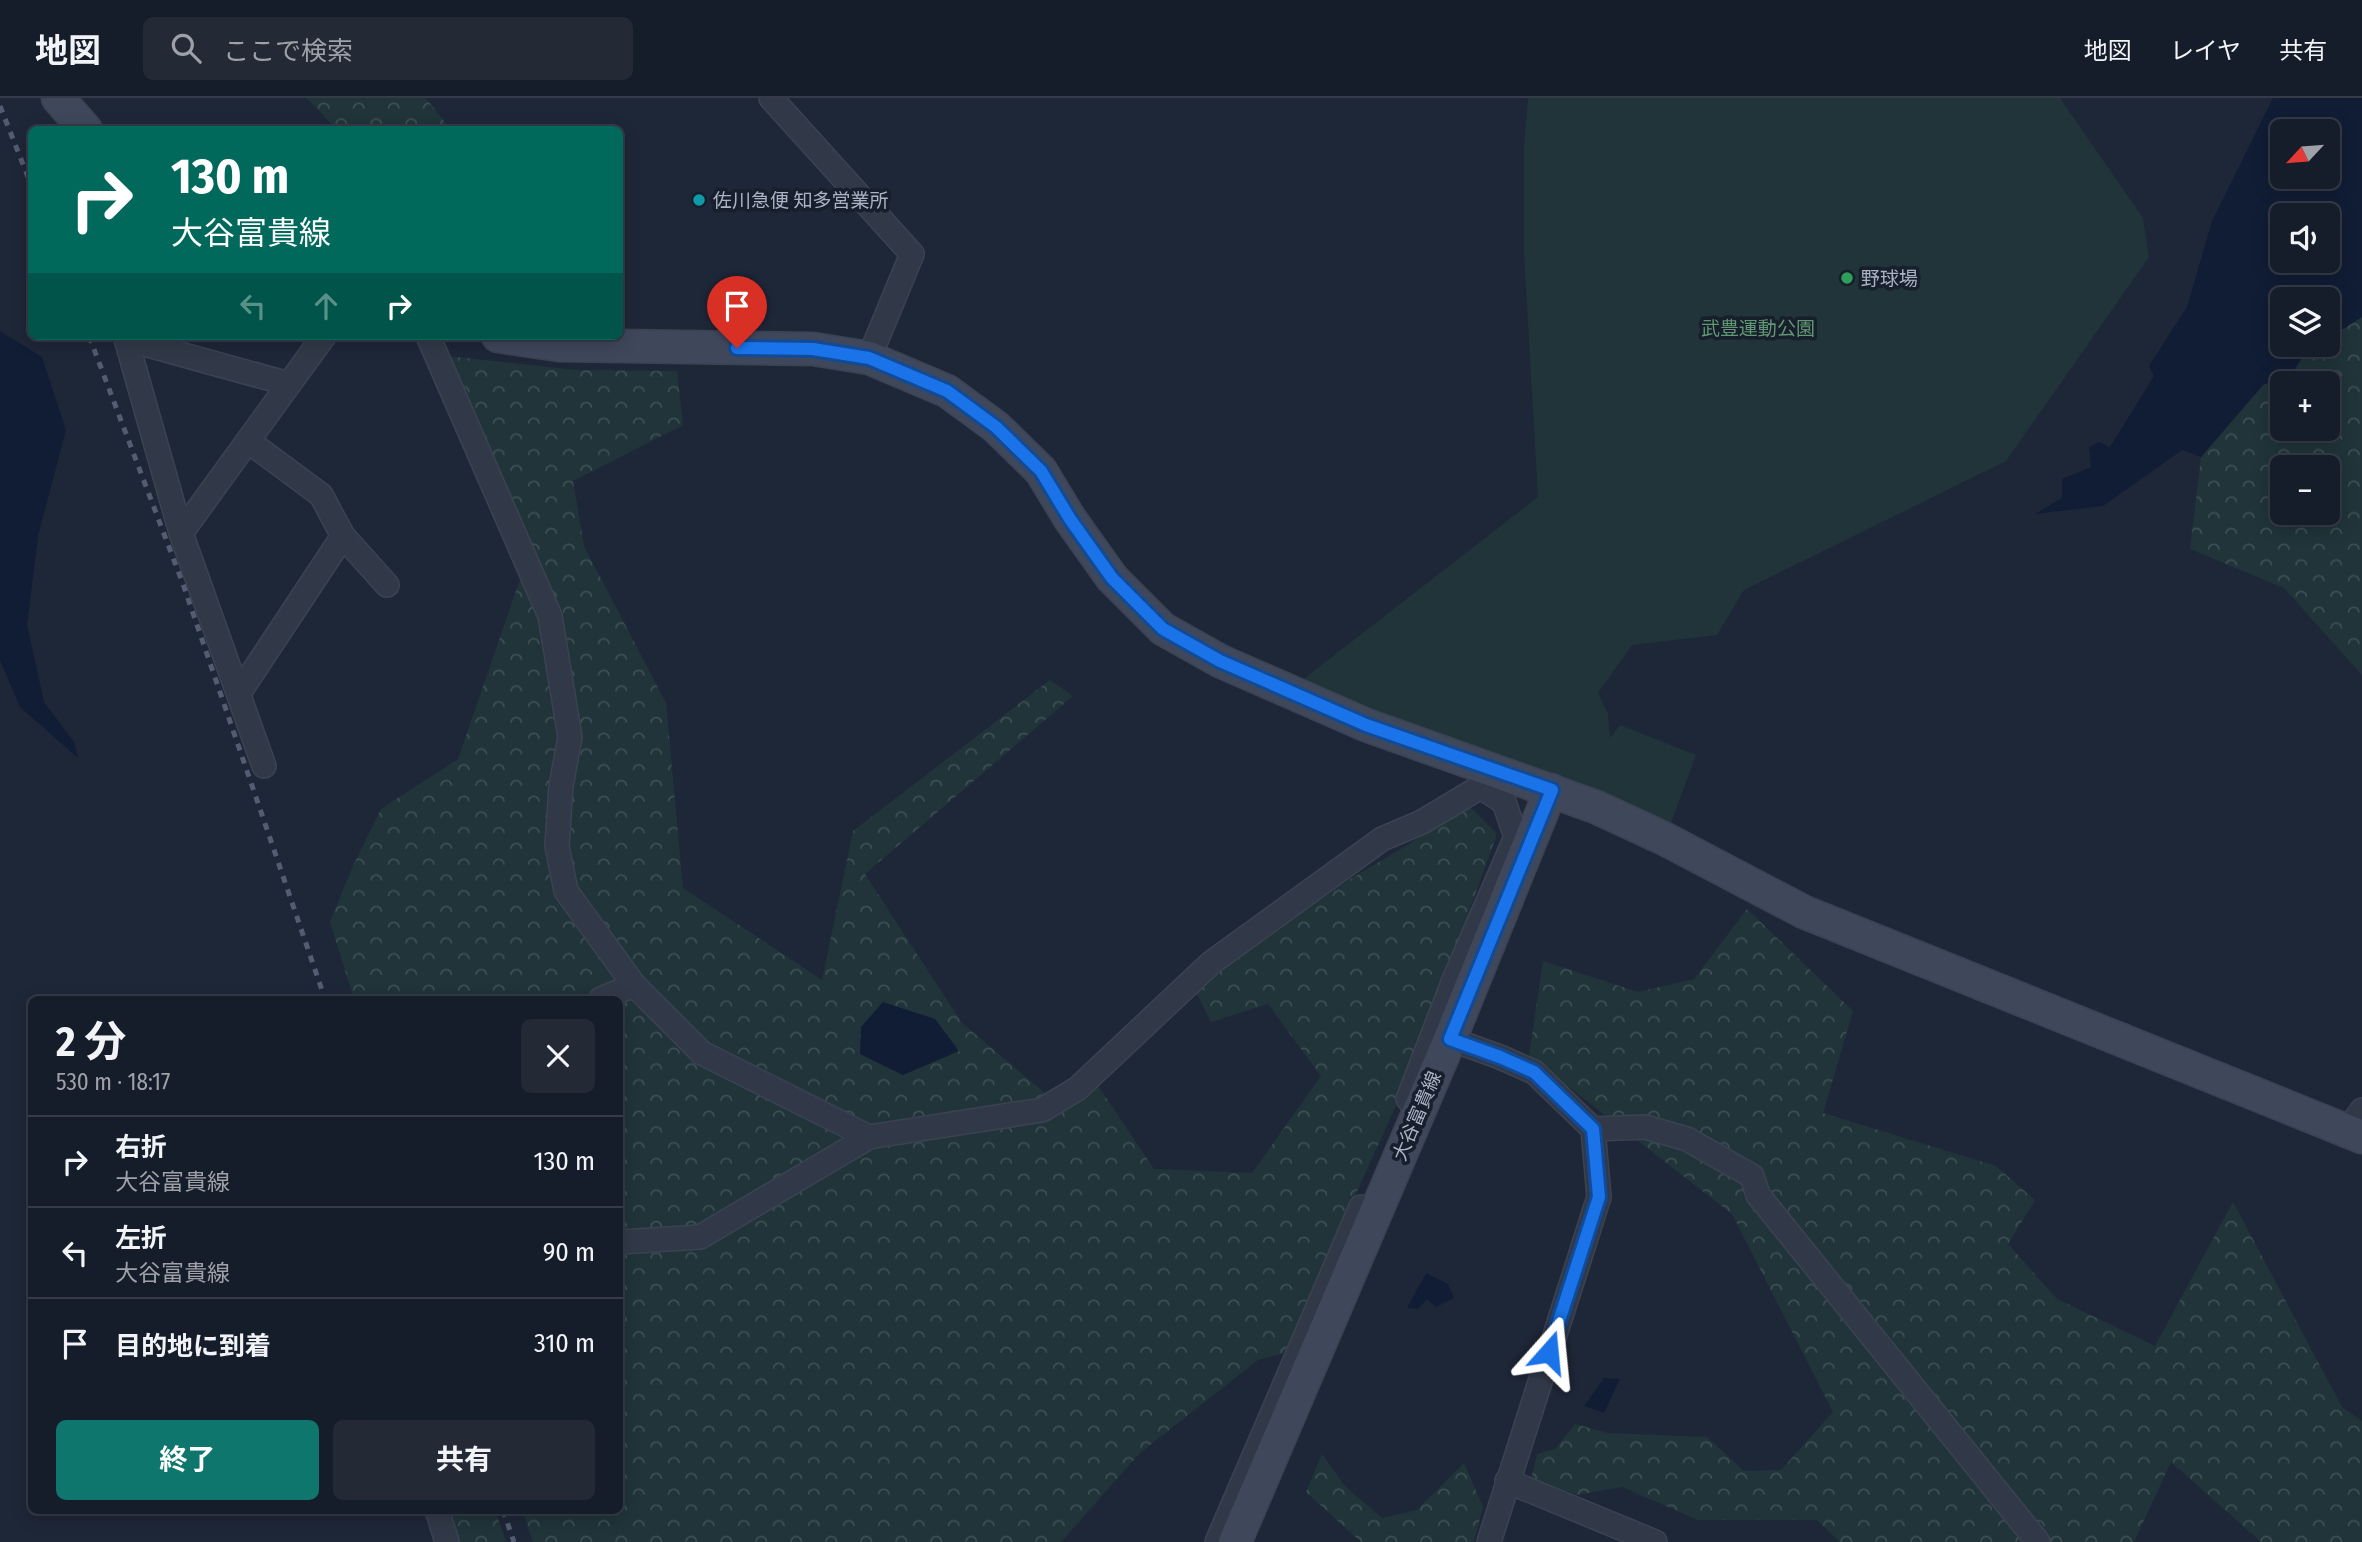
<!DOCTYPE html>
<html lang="ja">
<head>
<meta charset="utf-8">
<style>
	body { margin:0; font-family:"Fira Sans Condensed","Noto Sans JP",sans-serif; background:#232a36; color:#f1f3f6; height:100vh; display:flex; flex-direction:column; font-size:26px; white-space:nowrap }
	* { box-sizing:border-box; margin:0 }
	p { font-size:23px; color:#9ea2a8 }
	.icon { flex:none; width:38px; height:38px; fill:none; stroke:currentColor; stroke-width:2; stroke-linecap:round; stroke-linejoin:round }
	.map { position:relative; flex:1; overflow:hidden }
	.panel { position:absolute; left:28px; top:898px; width:595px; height:518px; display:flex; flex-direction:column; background:#161d2a; border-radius:10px; box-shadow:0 4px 18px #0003,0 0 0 2px #353b47 }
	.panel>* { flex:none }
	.guide { position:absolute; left:28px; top:28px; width:595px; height:214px; border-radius:10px; box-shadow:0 4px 18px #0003,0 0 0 2px #353b47; background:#00695c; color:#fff; overflow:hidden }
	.needle { width:46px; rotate:244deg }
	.fabs { position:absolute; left:2270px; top:21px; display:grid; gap:14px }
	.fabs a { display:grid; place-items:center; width:70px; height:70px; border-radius:10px; background:#161d2a; box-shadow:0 4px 18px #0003,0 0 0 2px #353b47; font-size:35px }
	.pin { position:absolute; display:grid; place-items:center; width:60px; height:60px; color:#fff; margin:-72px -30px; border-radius:50% 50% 50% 0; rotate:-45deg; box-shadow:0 0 7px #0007 }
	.pin .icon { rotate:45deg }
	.me { position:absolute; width:77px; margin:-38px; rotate:18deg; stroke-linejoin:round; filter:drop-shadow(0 0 5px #0008) }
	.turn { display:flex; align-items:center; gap:24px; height:147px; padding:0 28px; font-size:32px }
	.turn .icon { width:91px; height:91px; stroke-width:2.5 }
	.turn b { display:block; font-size:49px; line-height:60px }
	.lanes { display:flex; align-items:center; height:66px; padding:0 28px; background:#0003; justify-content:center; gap:35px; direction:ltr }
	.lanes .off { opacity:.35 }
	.round { display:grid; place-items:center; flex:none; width:74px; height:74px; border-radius:10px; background:#232a36 }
	.head { display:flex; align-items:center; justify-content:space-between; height:119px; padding:0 28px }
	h1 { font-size:42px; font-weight:700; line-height:52px }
	.cta { display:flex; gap:14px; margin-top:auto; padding:14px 28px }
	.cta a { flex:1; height:80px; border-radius:10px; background:#0f766e; color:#fff; font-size:28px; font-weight:700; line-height:80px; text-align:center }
	.cta a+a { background:#232a36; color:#f1f3f6 }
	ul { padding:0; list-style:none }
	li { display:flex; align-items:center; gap:21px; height:91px; padding:0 28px; border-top:2px solid #353b47 }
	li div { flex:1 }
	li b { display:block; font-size:26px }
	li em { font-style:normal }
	header { display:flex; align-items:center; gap:42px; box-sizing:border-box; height:98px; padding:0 35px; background:#161d2a; border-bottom:2px solid #353b47 }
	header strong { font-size:33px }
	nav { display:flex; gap:38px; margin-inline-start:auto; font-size:24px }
	.search { width:490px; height:63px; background:#232a36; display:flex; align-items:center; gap:18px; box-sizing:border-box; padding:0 24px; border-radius:10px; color:#9ea2a8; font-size:26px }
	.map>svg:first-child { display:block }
	.forest { fill:url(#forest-crowns); fill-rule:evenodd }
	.green { fill:#203439 }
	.water { fill:#111d35; fill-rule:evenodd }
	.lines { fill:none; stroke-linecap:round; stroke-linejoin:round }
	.street-casing { stroke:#3b4252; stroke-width:26 }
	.secondary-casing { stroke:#3b4252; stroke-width:35 }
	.street { stroke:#313948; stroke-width:23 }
	.secondary { stroke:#3f475b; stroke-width:32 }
	.rail { stroke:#535c70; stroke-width:5; stroke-dasharray:7 7; stroke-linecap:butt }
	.route-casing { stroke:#114b97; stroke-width:18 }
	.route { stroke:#1a73e8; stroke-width:12 }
	.culture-dot { fill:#0f9aa8; stroke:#171e2c; stroke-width:2.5 }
	.leisure-dot { fill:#2e9e5b; stroke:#171e2c; stroke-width:2.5 }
	.labels { text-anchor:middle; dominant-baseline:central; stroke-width:7; stroke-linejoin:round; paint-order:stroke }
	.poi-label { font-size:19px; fill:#abb3c5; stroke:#171e2c; text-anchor:start }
	.park-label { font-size:19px; fill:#629773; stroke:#171e2c }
	.street-label { font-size:19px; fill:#abb3c5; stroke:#171e2c }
</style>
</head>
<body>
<header>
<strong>地図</strong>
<div class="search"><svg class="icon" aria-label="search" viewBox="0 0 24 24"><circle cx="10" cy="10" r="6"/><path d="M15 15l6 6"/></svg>ここで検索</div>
<nav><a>地図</a><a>レイヤ</a><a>共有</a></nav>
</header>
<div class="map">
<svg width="2362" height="1444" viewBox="0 0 2362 1444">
	<defs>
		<pattern id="forest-crowns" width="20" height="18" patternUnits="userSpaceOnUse" patternTransform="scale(1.75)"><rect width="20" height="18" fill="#203439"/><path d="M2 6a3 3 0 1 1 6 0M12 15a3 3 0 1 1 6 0" fill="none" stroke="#3e4f54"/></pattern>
	</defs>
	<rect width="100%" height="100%" fill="#1e2738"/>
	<g class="forest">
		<path d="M307,0H426L450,31H336Z"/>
		<path d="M2362,219V577L2284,490L2190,451L2201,359L2264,285L2288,282L2310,247H2328V234L2343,231ZM2282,285H2328V331H2282ZM2282,369H2328V415H2282Z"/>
		<path d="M447,258L576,272L677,273L683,327L573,383L584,448L666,605L683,790L822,882L853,733L1050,582L1073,598L865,776L962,925L1046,996L1097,986L1154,1071L1252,1075L1321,978L1268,906L1211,924L1194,890L1349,782L1470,709L1497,736L1412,972L1284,1255L1258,1262L1140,1355L1061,1444H533L522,1412H620V901H354L330,824L352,770L381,711L458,661L529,455Z"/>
		<path d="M1747,811L1853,913L1823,1015L1996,1068L2035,1102L2008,1146L2057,1201L2155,1248L2233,1104L2342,1309L2362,1323V1444H2261L2171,1364L2134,1444H1840L1817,1422H1698L1622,1389L1577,1397L1531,1381L1537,1356L1555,1351L1575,1326L1608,1335L1707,1339L1744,1373L1781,1372L1833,1314L1732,1116L1529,958L1543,863L1638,894L1694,881Z"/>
		<path d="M1322,1356L1344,1387L1382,1420L1417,1412L1464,1365L1483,1409L1474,1444H1361L1306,1394Z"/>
		<path d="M449,1412H495L506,1444H457Z"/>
	</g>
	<path class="green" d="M1528,0H2060L2143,120L2149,159L2006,363L1744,492L1717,537L1632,547L1598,595L1608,616L1610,640L1620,627L1696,657L1665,741L1288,593L1538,399L1524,155V48Z"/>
	<g class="water">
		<path d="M2273,0H2362V219L2343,231L2328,234V201H2282V247H2310L2288,282L2264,286L2201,359L2182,352L2103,408L2035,416L2062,400V381L2091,369L2089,349L2099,344L2110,349L2154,278L2149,268L2187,209L2212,123ZM2328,33V79H2282V33ZM2328,117V163H2282V117Z"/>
		<path d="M0,233L42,259L66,332L38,438L27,527L44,604L74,644L78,660L20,609L0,562Z"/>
		<path d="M883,904L935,921L959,953L903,977L860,956L861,929Z"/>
		<path d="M1426,1175L1448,1186L1454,1200L1436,1209L1427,1201L1418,1211L1407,1210Z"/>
		<path d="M1604,1280L1620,1281L1604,1315L1584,1308Z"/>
	</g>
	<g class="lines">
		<defs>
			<g id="street">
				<path d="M771,0L912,156L869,260"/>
				<path d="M428,238L550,518L570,639L561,688L557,748L566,793L634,887L702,955L869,1039"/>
				<path d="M248,343L321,397L343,438L387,487"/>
				<path d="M181,435L324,238"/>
				<path d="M239,595L343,438"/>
				<path d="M264,668L181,435L126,241L289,286"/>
				<path d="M601,901L634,887"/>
				<path d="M1450,941L1500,959L1534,974L1593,1031L1599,1099L1489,1444"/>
				<path d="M1408,1001L1454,882L1516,739L1504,704L1481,689"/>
				<path d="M1593,1031L1645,1029L1687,1041L1752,1078L1758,1097L2038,1444"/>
				<path d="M2347,1033L2362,1012"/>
				<path d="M620,1144L700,1139L869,1039L1042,1012L1077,991L1211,865L1382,741L1422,724L1502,676"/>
				<path d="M1507,1383L1655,1444"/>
				<path d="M437,1412L447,1444"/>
				<path d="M1217,1444L1361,1109"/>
			</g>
			<g id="secondary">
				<path d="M58,0L86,32"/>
				<path d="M498,238L559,247L813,251L869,260L947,293L996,329L1041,373L1070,421L1112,480L1163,531L1220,563L1366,627L1596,709L1665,741L1804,814L2362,1039"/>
				<path d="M1235,1444L1450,941L1551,692"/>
			</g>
		</defs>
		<use href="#street" class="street-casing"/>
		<use href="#secondary" class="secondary-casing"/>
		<use href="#street" class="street"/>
		<use href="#secondary" class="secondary"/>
		<g class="rail">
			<path d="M0,8L32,89"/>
			<path d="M89,238L183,486L325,901"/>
			<path d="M503,1412L514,1444"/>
		</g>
	</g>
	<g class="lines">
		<defs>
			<path id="route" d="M737,250L813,251L869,260L947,293L996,329L1041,373L1070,421L1112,480L1163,531L1220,563L1366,627L1552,692L1450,941L1500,959L1534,974L1593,1031L1599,1099L1549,1254"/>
		</defs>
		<use href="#route" class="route-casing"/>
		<use href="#route" class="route"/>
	</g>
	<circle class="culture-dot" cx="699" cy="102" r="7"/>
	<circle class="leisure-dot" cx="1847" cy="180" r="7"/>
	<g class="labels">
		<g class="poi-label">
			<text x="713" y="102">佐川急便 知多営業所</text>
			<text x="1861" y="180">野球場</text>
		</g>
		<g class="park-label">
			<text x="1758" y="230">武豊運動公園</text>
		</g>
		<g class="street-label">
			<text transform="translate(1417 1018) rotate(-67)">大谷富貴線</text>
		</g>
	</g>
</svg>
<div class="fabs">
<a><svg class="needle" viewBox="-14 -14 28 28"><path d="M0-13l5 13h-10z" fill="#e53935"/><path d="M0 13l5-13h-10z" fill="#9ea2a8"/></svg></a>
<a><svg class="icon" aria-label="sound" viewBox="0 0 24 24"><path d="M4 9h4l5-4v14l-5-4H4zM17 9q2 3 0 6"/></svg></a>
<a><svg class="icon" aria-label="layers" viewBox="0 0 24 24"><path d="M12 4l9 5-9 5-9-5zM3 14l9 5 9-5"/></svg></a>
<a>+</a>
<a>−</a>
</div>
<div class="pin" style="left:737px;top:250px;background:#d93025"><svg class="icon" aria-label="arrive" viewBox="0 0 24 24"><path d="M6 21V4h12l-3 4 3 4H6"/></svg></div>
<svg class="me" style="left:1549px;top:1254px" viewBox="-20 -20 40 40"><path d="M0-17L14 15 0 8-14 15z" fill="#1a73e8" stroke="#fff" stroke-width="4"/></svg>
<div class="guide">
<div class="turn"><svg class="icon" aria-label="right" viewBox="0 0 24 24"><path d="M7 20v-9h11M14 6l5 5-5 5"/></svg><div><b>130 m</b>大谷富貴線</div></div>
<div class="lanes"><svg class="icon off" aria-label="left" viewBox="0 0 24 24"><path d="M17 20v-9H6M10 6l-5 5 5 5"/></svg><svg class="icon off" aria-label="ahead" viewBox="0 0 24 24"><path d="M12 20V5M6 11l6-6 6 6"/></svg><svg class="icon" aria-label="right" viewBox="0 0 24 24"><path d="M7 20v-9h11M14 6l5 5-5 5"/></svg></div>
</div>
<section class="panel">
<div class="head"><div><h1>2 分</h1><p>530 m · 18:17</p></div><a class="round"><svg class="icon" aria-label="close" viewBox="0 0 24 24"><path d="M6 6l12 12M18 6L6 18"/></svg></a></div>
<ul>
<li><svg class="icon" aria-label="right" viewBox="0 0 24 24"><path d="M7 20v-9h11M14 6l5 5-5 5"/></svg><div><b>右折</b><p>大谷富貴線</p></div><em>130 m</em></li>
<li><svg class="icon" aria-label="left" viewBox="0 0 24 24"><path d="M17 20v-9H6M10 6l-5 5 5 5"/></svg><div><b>左折</b><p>大谷富貴線</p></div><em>90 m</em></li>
<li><svg class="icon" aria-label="arrive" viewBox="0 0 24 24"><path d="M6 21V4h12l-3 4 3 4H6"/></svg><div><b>目的地に到着</b></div><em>310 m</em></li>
</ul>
<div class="cta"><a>終了</a><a>共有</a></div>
</section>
</div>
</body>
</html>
